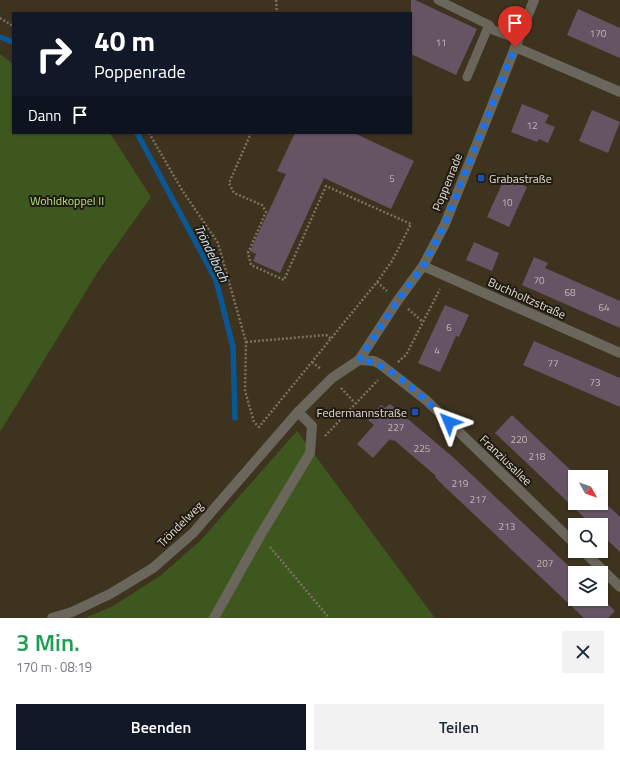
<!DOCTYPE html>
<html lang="de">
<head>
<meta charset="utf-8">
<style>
	body { margin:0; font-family:"Titillium Web",sans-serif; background:#f2f2f3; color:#1f2937; height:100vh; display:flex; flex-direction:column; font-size:15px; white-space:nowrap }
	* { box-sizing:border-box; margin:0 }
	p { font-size:13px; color:#747a83 }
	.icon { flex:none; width:22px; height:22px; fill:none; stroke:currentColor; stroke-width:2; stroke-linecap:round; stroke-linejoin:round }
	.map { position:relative; height:618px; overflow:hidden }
	.sheet { display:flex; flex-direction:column; background:#fff; flex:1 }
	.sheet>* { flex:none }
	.guide { position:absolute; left:12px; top:12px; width:400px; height:122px; border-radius:0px; box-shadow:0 1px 3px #0004; background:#111827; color:#fff; overflow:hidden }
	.needle { width:26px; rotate:130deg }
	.controls { position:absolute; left:568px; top:470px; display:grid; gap:8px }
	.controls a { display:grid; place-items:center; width:40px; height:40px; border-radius:0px; background:#fff; box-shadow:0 1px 3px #0004; font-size:20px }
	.pin { position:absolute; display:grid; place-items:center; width:34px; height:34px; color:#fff; margin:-41px -17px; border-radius:50% 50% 50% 0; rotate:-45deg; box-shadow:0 0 4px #0007 }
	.pin .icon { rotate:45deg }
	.me { position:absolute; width:44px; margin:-22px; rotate:314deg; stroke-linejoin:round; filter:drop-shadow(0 0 3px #0008) }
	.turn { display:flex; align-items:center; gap:14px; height:84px; padding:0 16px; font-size:18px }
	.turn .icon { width:52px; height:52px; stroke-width:2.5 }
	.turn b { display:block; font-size:28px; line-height:34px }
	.then { display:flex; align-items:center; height:38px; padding:0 16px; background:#0003; gap:8px; font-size:15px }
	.round { display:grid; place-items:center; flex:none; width:42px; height:42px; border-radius:0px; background:#f2f2f3 }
	.overview { display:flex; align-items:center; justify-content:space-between; height:68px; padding:0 16px }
	h1 { font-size:24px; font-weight:600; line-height:30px; color:#1e9e55 }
	.cta { display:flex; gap:8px; margin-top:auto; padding:8px 16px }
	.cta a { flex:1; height:46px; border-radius:0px; background:#111827; color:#fff; font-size:16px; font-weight:600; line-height:46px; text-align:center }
	.cta a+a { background:#f2f2f3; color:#1f2937 }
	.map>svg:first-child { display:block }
	.green { fill:#3e571f }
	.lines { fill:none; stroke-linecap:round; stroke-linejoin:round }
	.stream { stroke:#0a5794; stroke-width:5.5 }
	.building { fill:#665465 }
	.path { stroke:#7a7160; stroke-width:2.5; stroke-dasharray:2 2; stroke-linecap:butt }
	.service { stroke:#6a665c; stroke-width:9 }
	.minor { stroke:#6a665c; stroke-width:10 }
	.route { stroke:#1a73e8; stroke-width:7; stroke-dasharray:0 12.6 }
	.transit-dot { fill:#1a4fb4; stroke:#201b12; stroke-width:1.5 }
	.labels { text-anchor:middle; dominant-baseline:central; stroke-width:4; stroke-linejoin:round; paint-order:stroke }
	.number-label { font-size:10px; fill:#c2b8b4 }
	.poi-label { font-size:12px; fill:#e0dace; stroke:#201b12; text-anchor:start }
	.street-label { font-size:12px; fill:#e0dace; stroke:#201b12 }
	.park-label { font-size:12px; fill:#afe375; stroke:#201b12 }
	.water-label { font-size:13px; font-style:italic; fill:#d2e3f4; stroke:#201b12 }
</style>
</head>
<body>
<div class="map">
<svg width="620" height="618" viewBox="0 0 620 618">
	<rect width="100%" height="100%" fill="#3d331f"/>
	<g class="green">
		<path d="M0,54L13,64V133H110L151,197L99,270L0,432Z"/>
		<path d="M297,431L435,618H85L113,606L160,576L200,541Z"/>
	</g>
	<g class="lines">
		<g class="stream">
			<path d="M0,37L13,42"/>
			<path d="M137,133L216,280L233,347L235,418"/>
		</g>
	</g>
	<g class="building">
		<path d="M411,0H415L477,29L456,75L411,54Z"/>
		<path d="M578,9L620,28V58L567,35Z"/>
		<path d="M522,104L549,115L545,123L555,127L548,143L539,139L537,142L511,132Z"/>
		<path d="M592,110L620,122L608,153L579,141Z"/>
		<path d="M295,133H354L414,161L391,209L324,178L280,273L253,261L256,254L250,251L286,174L277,171Z"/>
		<path d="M505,177L527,187L509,227L487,217Z"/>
		<path d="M474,242L499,253L492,271L466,260Z"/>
		<path d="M534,257L548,263L545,268L620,301V328L522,285Z"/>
		<path d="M445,305L469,315L459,337L456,336L440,372L418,363Z"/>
		<path d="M534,341L620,378V407L523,365Z"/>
		<path d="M390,404L454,458L576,573L575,599H601V597L615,611L608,618H584L446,488L435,477L436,476L394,440L392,441L390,439L373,458L357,444L374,425L368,420L381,405L385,408Z"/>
		<path d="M512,415L578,477H575V503H601V499L620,517V552L601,534V525H592L495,433Z"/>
	</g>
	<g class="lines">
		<g class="path">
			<path d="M276,0L277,13"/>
			<path d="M0,18L13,26"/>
			<path d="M149,133L182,190L218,243L246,342L245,391L254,422L259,427L377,282L392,261L411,224L326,186L284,280L251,265L248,253L266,212L262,205L234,193L229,183L251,133"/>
			<path d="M377,282L387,291"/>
			<path d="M408,309L423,322"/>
			<path d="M246,342L326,335L331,339"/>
			<path d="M312,362L321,369"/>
			<path d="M398,362L406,355L440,289"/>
			<path d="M341,388L355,403"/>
			<path d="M325,436L378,380"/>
			<path d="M270,547L329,618"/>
		</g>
		<g class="service">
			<path d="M438,0L489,25L493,30L518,39"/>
			<path d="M467,77L489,25"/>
		</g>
		<g class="minor">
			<path d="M515,47L620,92"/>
			<path d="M423,266L620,353"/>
			<path d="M359,360L374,361L380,364L426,400L575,544"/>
			<path d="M583,551L620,587"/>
			<path d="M52,618L72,612L110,594L153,568L193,533L298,412L332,378L359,360L398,300L423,266L445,224L534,0"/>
			<path d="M214,618L260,536L310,453L312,426L298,412"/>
		</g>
	</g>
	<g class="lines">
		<path class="route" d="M449,422C427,402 389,360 359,360L398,300L423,266L445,224L515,47"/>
	</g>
	<g class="transit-dot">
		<rect x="477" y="174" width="8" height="8" rx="2"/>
		<rect x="411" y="408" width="8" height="8" rx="2"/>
	</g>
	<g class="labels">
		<g class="number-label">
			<text x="598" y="33">170</text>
			<text x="441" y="42">11</text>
			<text x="532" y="125">12</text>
			<text x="392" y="178">5</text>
			<text x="507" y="202">10</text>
			<text x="539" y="280">70</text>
			<text x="570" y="292">68</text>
			<text x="604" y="307">64</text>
			<text x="449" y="327">6</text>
			<text x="437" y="350">4</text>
			<text x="553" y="363">77</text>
			<text x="595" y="382">73</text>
			<text x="396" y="427">227</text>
			<text x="519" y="439">220</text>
			<text x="422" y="448">225</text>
			<text x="537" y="456">218</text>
			<text x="460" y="483">219</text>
			<text x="478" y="499">217</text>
			<text x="507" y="526">213</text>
			<text x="545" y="563">207</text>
		</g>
		<g class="poi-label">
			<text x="489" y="178">Grabastraße</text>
			<text x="407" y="412" text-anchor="end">Federmannstraße</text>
		</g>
		<g class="street-label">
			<text transform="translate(447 182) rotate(-68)">Poppenrade</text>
			<text transform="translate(527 298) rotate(24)">Buchholtzstraße</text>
			<text transform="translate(506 460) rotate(44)">Franziusallee</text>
			<text transform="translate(180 524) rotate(-45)">Tröndelweg</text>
		</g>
		<g class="park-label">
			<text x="67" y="200">Wohldkoppel II</text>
		</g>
		<g class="water-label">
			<text transform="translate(212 253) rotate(64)">Tröndelbach</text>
		</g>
	</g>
</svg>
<div class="controls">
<a><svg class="needle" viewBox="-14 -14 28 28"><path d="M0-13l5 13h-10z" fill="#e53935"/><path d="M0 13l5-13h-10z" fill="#747a83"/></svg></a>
<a><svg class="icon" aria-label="search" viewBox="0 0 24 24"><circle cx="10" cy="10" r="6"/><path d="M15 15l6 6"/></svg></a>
<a><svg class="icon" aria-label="layers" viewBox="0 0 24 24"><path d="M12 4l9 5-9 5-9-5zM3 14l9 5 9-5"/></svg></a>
</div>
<div class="pin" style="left:515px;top:47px;background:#d93025"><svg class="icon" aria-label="arrive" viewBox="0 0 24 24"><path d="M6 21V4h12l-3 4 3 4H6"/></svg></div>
<svg class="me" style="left:449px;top:422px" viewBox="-20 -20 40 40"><path d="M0-17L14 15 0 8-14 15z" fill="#1a73e8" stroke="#fff" stroke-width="4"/></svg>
<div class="guide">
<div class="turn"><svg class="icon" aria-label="right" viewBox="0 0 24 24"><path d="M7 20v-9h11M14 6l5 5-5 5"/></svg><div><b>40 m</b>Poppenrade</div></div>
<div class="then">Dann<svg class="icon" aria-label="arrive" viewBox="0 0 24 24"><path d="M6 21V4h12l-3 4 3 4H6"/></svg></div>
</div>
</div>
<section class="sheet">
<div class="overview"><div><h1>3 Min.</h1><p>170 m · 08:19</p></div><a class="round"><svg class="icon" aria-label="close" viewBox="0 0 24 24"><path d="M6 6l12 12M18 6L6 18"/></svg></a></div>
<div class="cta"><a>Beenden</a><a>Teilen</a></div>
</section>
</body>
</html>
